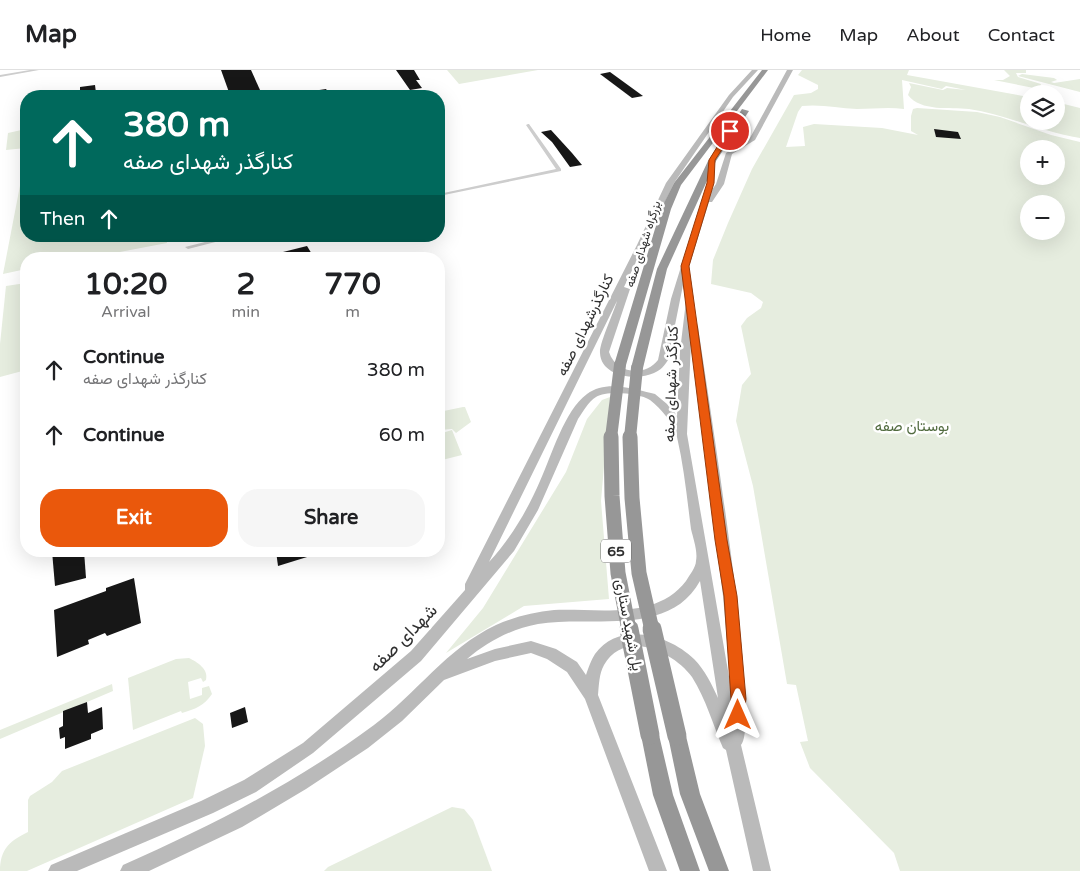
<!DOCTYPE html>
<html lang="en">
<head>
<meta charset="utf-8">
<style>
	body { margin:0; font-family:"Varela Round",Vazirmatn,sans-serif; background:#f6f6f6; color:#202124; height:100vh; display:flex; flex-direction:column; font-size:19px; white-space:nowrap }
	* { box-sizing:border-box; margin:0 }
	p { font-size:16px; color:#757577 }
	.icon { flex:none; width:28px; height:28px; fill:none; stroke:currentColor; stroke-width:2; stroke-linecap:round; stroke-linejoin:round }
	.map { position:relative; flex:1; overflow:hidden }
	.details { position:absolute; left:20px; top:182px; width:425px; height:305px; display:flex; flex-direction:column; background:#fff; border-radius:20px; box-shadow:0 5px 20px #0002 }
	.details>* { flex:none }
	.banner { position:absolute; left:20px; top:20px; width:425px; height:152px; border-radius:20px; box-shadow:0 5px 20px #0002; background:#00695c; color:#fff; overflow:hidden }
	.buttons { position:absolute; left:1020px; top:15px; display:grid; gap:10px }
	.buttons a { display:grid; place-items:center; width:45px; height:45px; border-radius:50%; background:#fff; box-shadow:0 5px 20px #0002; font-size:25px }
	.pin { position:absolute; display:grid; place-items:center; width:42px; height:42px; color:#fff; margin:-21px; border:2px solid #fff; border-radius:50%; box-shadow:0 1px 5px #0007 }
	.me { position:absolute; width:55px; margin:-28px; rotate:0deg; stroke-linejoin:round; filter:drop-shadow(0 0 4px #0008) }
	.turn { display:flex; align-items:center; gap:18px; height:105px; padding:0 20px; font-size:22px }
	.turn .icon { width:65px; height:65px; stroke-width:2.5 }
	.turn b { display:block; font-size:35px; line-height:42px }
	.then { display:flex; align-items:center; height:48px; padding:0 20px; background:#0003; gap:10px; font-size:19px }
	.eta { display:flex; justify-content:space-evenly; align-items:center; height:85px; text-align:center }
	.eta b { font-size:30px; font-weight:700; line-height:35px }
	.button { display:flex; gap:10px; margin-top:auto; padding:10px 20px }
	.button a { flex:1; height:58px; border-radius:20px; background:#ea580c; color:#fff; font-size:20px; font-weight:700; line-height:58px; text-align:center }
	.button a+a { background:#f6f6f6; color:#202124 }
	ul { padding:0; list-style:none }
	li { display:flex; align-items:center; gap:15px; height:65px; padding:0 20px }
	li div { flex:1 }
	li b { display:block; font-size:19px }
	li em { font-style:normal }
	header { display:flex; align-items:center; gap:30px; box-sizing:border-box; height:70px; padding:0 25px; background:#fff; border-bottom:1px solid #e0e0e0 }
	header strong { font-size:24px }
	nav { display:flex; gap:28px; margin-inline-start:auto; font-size:18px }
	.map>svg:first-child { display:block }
	.green { fill:#e6eddf; fill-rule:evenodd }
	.building { fill:#171717 }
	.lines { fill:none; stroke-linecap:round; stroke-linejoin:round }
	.street { fill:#cdcdcd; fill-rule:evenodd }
	.secondary { fill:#bababa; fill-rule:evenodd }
	.highway { fill:#979797; fill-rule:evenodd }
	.highway-bridge-far2 { stroke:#979797; stroke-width:12 }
	.highway-bridge-far1 { stroke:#979797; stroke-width:15 }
	.highway-bridge { stroke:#979797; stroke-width:19 }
	.route { fill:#ea580c; stroke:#983908 }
	.labels { text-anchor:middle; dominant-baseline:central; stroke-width:5; stroke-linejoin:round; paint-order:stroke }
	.far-street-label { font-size:12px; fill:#303030; stroke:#fff }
	.shield { fill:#fff; stroke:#6e6e6e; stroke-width:1 }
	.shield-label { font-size:14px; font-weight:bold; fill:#303030 }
	.street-label { font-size:15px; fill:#303030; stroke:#fff }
	.park-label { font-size:15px; fill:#516b3f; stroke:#fff }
	.near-street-label { font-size:18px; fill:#303030; stroke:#fff }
</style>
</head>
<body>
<header>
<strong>Map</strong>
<nav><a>Home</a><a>Map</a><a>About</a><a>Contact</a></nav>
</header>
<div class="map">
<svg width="1080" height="801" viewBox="0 0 1080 801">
	<rect width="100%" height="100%" fill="#fff"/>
	<g class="green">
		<path d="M447,0H538L459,14Z"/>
		<path d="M802,0H909L907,5L1029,27V51H1056V32L1080,38V68C1042,62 1007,45 969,39C950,37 921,42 908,25L911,17L909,13L943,20L947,18L966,20L946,16L942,19L902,10L904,39C888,37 873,39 857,39C838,38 821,34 802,36L798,42L786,77L805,76L803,57L814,54L882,58L918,65L911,61V46L913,39L917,38L977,42L1000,47L1051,65L1080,72V801H900L894,783L810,698L800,672L808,671L796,615L787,614L753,416L736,351L742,315L751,304L741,256L747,248L761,238L763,232L751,223L711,214L713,190L728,153L752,99L794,25L811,23L818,19V15L798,5ZM1029,79H1056V106H1029ZM1029,134H1056V161H1029Z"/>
		<path d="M1004,0H1026V3H1016L1018,7L1041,14L1040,17L1044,20L994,10H1003L1010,6Z"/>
		<path d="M1022,4L1054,8L1057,10L1051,12L1054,13L1080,9V22L1018,6Z"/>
		<path d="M26,59V78L6,80L8,63Z"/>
		<path d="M23,100H26V166H166L167,173L83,189H26V199L3,204Z"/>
		<path d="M26,213V300L0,307V274L6,216Z"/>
		<path d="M610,327L601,431L609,529L524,536L446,583L483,538L566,402L587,349L602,330Z"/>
		<path d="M463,337H465L471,352L456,363L452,359L439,360V342Z"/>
		<path d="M452,360L462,385L442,390L439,381V364Z"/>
		<path d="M189,588C197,592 209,599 206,610L203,612L201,608L188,612L190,629L202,625V618L209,616L212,624C204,636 195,639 182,643L181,641L133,660L128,608L176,589Z"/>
		<path d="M112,614L113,621L0,669V660Z"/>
		<path d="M195,648L203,654L205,676L193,728L27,801H0C0,780 9,771 28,762V730L30,726L52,712L62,701Z"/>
		<path d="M452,737L464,739L473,750L492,801H324L328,797Z"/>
	</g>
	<g class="building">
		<path d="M221,0H251L260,20L230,25Z"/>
		<path d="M396,0H414L420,10H416L422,18L410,20Z"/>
		<path d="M610,2L643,26L632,28L600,4Z"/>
		<path d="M95,15L96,23L80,26V17Z"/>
		<path d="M326,19L331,26H306V22Z"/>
		<path d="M934,59L958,62L961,69L936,67Z"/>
		<path d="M551,60L572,83L582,95L570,97L552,72L541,62Z"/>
		<path d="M307,176L315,189H286L283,182Z"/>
		<path d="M52,481H84L86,508L55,516Z"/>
		<path d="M276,481H320V483L278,496Z"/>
		<path d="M134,508L141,553L107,566L105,563L88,570L89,574L57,587L54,540L106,521V518Z"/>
		<path d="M87,632L88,643L102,637L103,659L91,664V669L65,679V667L60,669L59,658L63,656V641Z"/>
		<path d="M245,637L248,652L232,658L230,643Z"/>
	</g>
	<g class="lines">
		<g class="street">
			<path d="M30,0H39L0,7V5Z"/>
			<path d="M528,54H529L561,99V101L439,126V124L556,99L526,55Z"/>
			<path d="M229,166H239L188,179L185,177Z"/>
		</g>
		<path class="secondary" d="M752,0H758L733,27L674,113L624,217L630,219L609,282C616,304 645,307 658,290L671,229L707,113L709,91L712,89L715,91L712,120L716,114L726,83L750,68L787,0H793L755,70L732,84L724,114L712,132H709L689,197L694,231L692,253L698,256C705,307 762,654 741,675L771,801H753L726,680L723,678C713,655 706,629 692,607C674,582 625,558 604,595C599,604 599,615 598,625L667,801H649L585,629L567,602L547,589L531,583L495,591L444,610L402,651L368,678L306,719L242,757L149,801H120L123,795C213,755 294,714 374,655C416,624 447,578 496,555C514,547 534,542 554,540C596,538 656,551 686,511C689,506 696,497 696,491C698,481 693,468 691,459C687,428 684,397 677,367C674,353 661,339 650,330C639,323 607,320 596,327C588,332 583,342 578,349L538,440L514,481L421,591L313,683L256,722L213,743L77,801H48L51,795L201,731L244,710L303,673L411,581L465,520V514L637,175L666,113L729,25ZM683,215L686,231L680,281L677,347L673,339L655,324L651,323C631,318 605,310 587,324C564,341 552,385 540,411C527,441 511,468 489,492L617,231C614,242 599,274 600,283C601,307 637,311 654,303C661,300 664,296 668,290ZM691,272L723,526L731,618L687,364ZM700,511L718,628C712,615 705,600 694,589C670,565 619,550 595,584C591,590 588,599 586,605L577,592L556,579L531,571L495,579L467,589C487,572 511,559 538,554C589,545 669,568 700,511Z"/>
		<g class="highway">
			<path d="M762,0H768L681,115L671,139L626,295L624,298H616L614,295L661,139L674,113Z"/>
			<path d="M742,39L749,41L716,91L667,199L643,298L641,301H633L631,298L657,199L708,91Z"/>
			<path d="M650,656L657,658L659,665L673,725L700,801H680L653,725L641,665L643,658Z"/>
			<path d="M677,657L684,659L686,666L700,724L729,801H709L680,724L668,666L670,659Z"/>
		</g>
		<g class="highway-bridge-far2">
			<path d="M611,368L620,295"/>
			<path d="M630,368L637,298"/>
		</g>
		<g class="highway-bridge-far1">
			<path d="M611,367L612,426L618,503L629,560"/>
			<path d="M630,367L632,428L639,503L652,560"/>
		</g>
		<g class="highway-bridge">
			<path d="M629,559L650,665"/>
			<path d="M652,559L677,666"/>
		</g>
	</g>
	<path class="route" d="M730,59L734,61L715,90L714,113L689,196L727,470L737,526L746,629L743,651L738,653L733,651L730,645L731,629L724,526L715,470L681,196L707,113L709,90L727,61Z"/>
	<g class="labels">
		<g class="far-street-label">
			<text transform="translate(643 174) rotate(-72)">بزرگراه شهدای صفه</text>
		</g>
		<rect class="shield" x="601" y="469.5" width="30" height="23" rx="4"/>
		<g class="shield-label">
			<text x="616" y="481">65</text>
		</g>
		<g class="street-label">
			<text transform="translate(585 255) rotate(-64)">کنارگذرشهدای صفه</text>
			<text transform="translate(671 314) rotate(-88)">کنارگذر شهدای صفه</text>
			<text transform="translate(629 555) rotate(79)">پل شهید ستاری</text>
		</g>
		<g class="park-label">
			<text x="912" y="356">بوستان صفه</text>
		</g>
		<g class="near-street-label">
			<text transform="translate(403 568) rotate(-45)">شهدای صفه</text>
		</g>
	</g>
</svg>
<div class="buttons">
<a><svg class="icon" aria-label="layers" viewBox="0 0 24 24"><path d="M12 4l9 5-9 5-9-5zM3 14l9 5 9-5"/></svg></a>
<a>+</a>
<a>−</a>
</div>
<div class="pin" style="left:730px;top:61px;background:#d93025"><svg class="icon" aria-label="arrive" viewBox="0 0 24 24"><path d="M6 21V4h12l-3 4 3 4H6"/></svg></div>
<svg class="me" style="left:738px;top:645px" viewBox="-20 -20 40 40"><path d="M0-17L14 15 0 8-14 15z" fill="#ea580c" stroke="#fff" stroke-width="4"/></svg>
<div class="banner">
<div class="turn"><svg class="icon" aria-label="ahead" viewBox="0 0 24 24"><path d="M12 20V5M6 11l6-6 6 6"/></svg><div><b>380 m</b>کنارگذر شهدای صفه</div></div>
<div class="then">Then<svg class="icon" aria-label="ahead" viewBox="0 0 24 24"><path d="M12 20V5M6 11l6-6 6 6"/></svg></div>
</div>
<section class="details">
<div class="eta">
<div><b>10:20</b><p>Arrival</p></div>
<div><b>2</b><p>min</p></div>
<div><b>770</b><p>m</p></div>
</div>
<ul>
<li><svg class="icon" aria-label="ahead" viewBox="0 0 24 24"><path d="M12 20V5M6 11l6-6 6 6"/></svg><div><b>Continue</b><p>کنارگذر شهدای صفه</p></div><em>380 m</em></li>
<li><svg class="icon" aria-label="ahead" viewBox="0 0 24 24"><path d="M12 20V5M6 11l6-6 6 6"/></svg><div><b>Continue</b></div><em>60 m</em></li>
</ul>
<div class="button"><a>Exit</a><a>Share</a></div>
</section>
</div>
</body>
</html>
